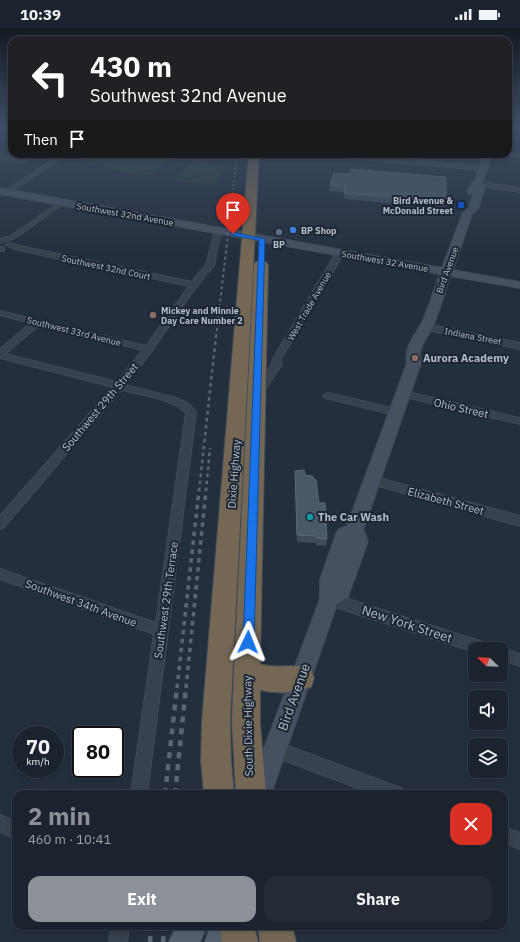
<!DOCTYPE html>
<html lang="en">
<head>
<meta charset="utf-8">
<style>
	body { margin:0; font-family:"IBM Plex Sans",sans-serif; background:#242b36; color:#f1f3f6; height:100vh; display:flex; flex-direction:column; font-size:15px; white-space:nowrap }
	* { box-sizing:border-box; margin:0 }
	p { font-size:13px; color:#a0a4aa }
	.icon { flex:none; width:22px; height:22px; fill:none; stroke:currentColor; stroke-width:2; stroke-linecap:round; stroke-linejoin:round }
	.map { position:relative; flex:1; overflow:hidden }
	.details { position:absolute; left:12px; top:762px; width:496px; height:140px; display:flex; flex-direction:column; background:#1b232e; border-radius:12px; box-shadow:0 2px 6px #0003,0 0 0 1px #39404a }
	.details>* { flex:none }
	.guide { position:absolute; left:8px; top:8px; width:504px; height:122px; border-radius:12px; box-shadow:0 2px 6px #0003,0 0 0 1px #39404a; background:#202124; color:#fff; overflow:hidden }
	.needle { width:26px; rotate:293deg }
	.controls { position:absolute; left:468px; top:614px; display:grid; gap:8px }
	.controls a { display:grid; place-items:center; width:40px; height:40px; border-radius:8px; background:#1b232e; box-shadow:0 2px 6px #0003,0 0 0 1px #39404a; font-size:20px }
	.speed { position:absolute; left:12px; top:698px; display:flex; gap:8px; font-size:20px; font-weight:700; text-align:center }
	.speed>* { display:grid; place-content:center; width:52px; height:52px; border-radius:50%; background:#1b232e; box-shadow:0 2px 6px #0003,0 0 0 1px #39404a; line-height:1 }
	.speed small { font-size:10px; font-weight:400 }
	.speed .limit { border:2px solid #111; border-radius:6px; background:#fff; color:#111 }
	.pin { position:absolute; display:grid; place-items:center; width:34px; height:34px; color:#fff; margin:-41px -17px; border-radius:50% 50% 50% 0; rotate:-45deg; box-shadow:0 0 4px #0007 }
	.pin .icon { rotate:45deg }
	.me { position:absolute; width:44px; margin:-22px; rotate:2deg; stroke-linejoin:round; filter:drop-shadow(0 0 3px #0008) }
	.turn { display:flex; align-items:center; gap:14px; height:84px; padding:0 16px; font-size:18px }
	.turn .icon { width:52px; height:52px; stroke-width:2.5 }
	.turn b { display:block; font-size:28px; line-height:34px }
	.then { display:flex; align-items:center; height:38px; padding:0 16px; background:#0003; gap:8px; font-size:15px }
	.round { display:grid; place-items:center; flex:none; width:42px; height:42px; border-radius:12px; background:#242b36 }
	.head { display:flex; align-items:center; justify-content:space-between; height:68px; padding:0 16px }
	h1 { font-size:24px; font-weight:700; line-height:30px; color:#8c9099 }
	.primary-button { display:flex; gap:8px; margin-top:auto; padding:8px 16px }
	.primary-button a { flex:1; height:46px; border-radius:12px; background:#8c9099; color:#fff; font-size:16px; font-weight:700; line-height:46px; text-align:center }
	.primary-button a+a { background:#242b36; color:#f1f3f6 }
	.status { display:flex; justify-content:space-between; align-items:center; height:28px; padding:0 20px; background:#1b232e; direction:ltr }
	.status svg { height:11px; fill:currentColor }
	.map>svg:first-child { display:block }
	.green { fill:#263c3f }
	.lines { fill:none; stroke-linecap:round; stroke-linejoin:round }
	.street-casing { stroke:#414a57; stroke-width:2 }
	.secondary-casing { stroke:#414a57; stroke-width:2 }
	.primary-casing { stroke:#414a57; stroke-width:2 }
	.highway-casing { stroke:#434c59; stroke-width:2 }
	.street { fill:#38414e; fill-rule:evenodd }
	.secondary { fill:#465061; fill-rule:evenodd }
	.primary { fill:#56606e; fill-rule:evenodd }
	.highway { fill:#746855; fill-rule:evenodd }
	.rail-far4 { stroke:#5a6575; stroke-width:1.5; stroke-dasharray:2 2; stroke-linecap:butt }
	.rail-far3 { stroke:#5a6575; stroke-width:2; stroke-dasharray:3 3; stroke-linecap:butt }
	.rail-far2 { stroke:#5a6575; stroke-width:2.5; stroke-dasharray:3.5 3.5; stroke-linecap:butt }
	.rail-far1 { stroke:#5a6575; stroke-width:3.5; stroke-dasharray:4.5 4.5; stroke-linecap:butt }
	.rail { stroke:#5a6575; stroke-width:4.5; stroke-dasharray:6 6; stroke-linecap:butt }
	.wall { fill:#3f4b5c }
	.building { fill:#4b5868; stroke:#5c6777 }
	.route { fill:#1a73e8; stroke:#114b97 }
	.transit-dot { fill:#1a4fb4; stroke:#1d2633; stroke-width:1.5 }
	.shop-dot { fill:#3f7fe0; stroke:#1d2633; stroke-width:1.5 }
	.service-dot { fill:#5c6f8a; stroke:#1d2633; stroke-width:1.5 }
	.education-dot { fill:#8d6e63; stroke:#1d2633; stroke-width:1.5 }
	.culture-dot { fill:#0f9aa8; stroke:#1d2633; stroke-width:1.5 }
	.labels { text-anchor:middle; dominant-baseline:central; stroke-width:4; stroke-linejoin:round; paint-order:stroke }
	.far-poi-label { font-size:9px; font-weight:bold; fill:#b4bcc9; stroke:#1d2633; text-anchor:start }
	.far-street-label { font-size:9px; fill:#b4bcc9; stroke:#1d2633 }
	.poi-label { font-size:11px; font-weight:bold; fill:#b4bcc9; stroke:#1d2633; text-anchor:start }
	.street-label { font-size:11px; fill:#b4bcc9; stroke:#1d2633 }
	.near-street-label { font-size:13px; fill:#b4bcc9; stroke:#1d2633 }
</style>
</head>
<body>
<div class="status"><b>10:39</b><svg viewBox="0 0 49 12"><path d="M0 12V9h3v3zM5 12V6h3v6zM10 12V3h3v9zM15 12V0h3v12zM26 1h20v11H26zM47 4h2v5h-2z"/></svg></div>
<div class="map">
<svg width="520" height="914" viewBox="0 0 520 914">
	<rect width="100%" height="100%" fill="#242f3e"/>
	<g class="green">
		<path d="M95,126H179L151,146L140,148L83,134Z"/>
		<path d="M194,133L226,138C223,143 221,149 218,153C212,160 182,153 173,152Z"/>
	</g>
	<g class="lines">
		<defs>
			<g id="street">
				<path d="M0,97L12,99V103L0,101Z"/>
				<path d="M508,97H520V101L508,100Z"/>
				<path d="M508,125L520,126V130L502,126H508Z"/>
				<path d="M62,126H69L8,165L3,164Z"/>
				<path d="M319,126H342L484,138L487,140L484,142L322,128Z"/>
				<path d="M0,127L26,131L29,133L26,135L0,131Z"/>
				<path d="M478,154L520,160V164L476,157L475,156Z"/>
				<path d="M61,173L64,175L63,176L15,210L0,215V211L11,208Z"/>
				<path d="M218,201L221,203L214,237L191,266L152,323L125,357L176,370L188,375L196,384L147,766H131L154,606L0,551V541L156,595L186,385C174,371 139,366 121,362L4,499L0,501V488L113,359L0,330V321L31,295L0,287V283L146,318L189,258L18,222L6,217L10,215L20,218L192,254L206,237L215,203ZM39,297L143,322L117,354L5,326Z"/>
				<rect x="0" y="219" width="4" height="4"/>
				<path d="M337,223H340L344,225L281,331L282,336L261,368H255L253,366L272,336L273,331Z"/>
				<path d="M426,296L520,315V321L423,301L422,299L423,297Z"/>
				<path d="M403,363L520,390V396L400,368L398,366Z"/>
				<path d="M328,365L396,381L401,384L396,387L325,370L323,368Z"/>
				<path d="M372,448L520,488V498L368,455L367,452L368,449Z"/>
				<path d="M329,565L486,615L491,617L493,621H475V624L329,577L324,575L323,571L324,567Z"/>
				<path d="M501,620L520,626V638L501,632V621H497Z"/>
				<path d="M275,713L395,758L401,760L403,766H374L275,729L270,726L267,721L270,716Z"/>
				<path d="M0,787L16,794V811L0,804Z"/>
				<path d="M504,799L520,805V821L504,815Z"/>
				<path d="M111,898H129L127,914H109Z"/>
			</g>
			<path id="secondary" d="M484,126H492L482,156L485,159L478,181L472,186L453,242L520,254V260L450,248C445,264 440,282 433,298C427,311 417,319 421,335L363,502L368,513L350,563L348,569L337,576L271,766H247L320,571V552L336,506L339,501L347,498L407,335C404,320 413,310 420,298C428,284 434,261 440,246L0,166V160L442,240L463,185L469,180L473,166H469L467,164L471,156L474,154Z"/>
			<g id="primary">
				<path d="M176,898H207L200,914H169Z"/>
				<path d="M210,898H240L235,914H205Z"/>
			</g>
			<g id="highway">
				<path d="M249,126H259L230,693L231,733L234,766H204L201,733L202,693Z"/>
				<path d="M261,233L266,234L268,237L260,636C278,642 294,634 311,641L314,650L311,659C294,665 277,666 260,662V695L266,766H236L232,695L234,643L254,237L256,234Z"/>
				<path d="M220,898H254L258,914H222Z"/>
				<path d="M258,898H292L296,914H260Z"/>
			</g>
		</defs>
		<use href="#street" class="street-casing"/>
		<use href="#secondary" class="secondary-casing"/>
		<use href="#primary" class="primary-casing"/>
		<use href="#highway" class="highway-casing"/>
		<use href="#street" class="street"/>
		<use href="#secondary" class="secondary"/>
		<use href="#primary" class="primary"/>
		<use href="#highway" class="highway"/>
		<path class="rail-far4" d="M230,190L237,126"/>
		<path class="rail-far3" d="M216,309L230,189"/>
		<g class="rail-far2">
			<path d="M199,463L216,308"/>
			<path d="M206,463L210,420"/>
		</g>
		<g class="rail-far1">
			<path d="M177,660L199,462"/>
			<path d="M186,660L206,462"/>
		</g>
		<g class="rail">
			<path d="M165,766L177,659"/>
			<path d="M175,766L186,659"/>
			<path d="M150,914L151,898"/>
			<path d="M163,914L164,898"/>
		</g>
	</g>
	<g class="wall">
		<path d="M350,146L446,174L444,180L344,171V164L329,163L330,157Z"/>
		<path d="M295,443L305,447L319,475L327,511L326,518L316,517V515L297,514L295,450Z"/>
	</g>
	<g class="building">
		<path d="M351,141L446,149V174L344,165L346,158L330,157L334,145L350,146Z"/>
		<path d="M304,442L305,447L312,448L316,452L319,475H325L327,511L317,510V508L297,507L295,443Z"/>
	</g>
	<linearGradient id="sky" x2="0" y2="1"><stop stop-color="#141a22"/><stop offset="0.43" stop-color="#3f4d63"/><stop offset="1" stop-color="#3f4d63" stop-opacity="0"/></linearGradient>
	<rect width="520" height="225" fill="url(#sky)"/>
	<path class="route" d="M231,204L265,211L254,614L252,618L248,620L244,618L243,614L259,212L231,207Z"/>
	<rect class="transit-dot" x="457" y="173" width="8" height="8" rx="2"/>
	<circle class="shop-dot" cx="293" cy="202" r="4"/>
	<circle class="service-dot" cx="279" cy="204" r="4"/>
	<g class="education-dot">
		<circle cx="153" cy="287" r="4"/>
		<circle cx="415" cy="330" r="4"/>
	</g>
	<circle class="culture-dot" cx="310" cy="489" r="4"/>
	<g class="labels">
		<g class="far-poi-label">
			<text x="453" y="172" text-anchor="end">Bird Avenue &amp;<tspan x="453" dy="10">McDonald Street</tspan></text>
			<text x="301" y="202">BP Shop</text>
			<text x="279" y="216" text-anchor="middle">BP</text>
			<text x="161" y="282">Mickey and Minnie<tspan x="161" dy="10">Day Care Number 2</tspan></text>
		</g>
		<g class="far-street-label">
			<text transform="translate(125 186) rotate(10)">Southwest 32nd Avenue</text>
			<text transform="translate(385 233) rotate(10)">Southwest 32 Avenue</text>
			<text transform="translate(106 239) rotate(12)">Southwest 32nd Court</text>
			<text transform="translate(447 242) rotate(-70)">Bird Avenue</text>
			<text transform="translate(309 278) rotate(-60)">West Trade Avenue</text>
			<text transform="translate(74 303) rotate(14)">Southwest 33rd Avenue</text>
			<text transform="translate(473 308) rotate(11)">Indiana Street</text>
		</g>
		<g class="poi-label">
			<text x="423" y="330">Aurora Academy</text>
			<text x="318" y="489">The Car Wash</text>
		</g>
		<g class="street-label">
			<text transform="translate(100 379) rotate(-50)">Southwest 29th Street</text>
			<text transform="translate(461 380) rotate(13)">Ohio Street</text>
			<text transform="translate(234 446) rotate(-86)">Dixie Highway</text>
			<text transform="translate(446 473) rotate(15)">Elizabeth Street</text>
			<text transform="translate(166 572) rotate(-82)">Southwest 29th Terrace</text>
			<text transform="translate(81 575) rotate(20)">Southwest 34th Avenue</text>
			<text transform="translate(248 698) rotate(-91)">South Dixie Highway</text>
		</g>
		<g class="near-street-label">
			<text transform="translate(407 596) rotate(18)">New York Street</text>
			<text transform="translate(294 669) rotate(-70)">Bird Avenue</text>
		</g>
	</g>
</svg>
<div class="controls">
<a><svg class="needle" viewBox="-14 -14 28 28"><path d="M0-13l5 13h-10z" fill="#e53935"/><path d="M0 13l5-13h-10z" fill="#a0a4aa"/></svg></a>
<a><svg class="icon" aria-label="sound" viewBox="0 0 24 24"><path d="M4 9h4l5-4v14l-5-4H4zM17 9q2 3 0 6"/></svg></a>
<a><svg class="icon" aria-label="layers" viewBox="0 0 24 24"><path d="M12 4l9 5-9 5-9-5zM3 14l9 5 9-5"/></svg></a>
</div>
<div class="speed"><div>70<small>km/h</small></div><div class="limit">80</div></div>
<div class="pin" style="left:233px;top:206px;background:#d93025"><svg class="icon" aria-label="arrive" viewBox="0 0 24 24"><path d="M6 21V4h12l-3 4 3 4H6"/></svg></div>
<svg class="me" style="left:248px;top:614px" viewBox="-20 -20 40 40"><path d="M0-17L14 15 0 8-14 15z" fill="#1a73e8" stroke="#fff" stroke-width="4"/></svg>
<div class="guide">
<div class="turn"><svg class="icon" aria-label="left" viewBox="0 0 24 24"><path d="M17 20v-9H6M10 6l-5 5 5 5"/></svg><div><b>430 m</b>Southwest 32nd Avenue</div></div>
<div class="then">Then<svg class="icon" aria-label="arrive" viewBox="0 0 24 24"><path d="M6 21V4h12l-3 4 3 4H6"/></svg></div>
</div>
<section class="details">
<div class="head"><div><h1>2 min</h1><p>460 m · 10:41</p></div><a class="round" style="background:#d93025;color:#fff"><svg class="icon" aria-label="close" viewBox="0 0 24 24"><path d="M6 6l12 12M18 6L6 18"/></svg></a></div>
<div class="primary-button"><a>Exit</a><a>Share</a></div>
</section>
</div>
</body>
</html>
